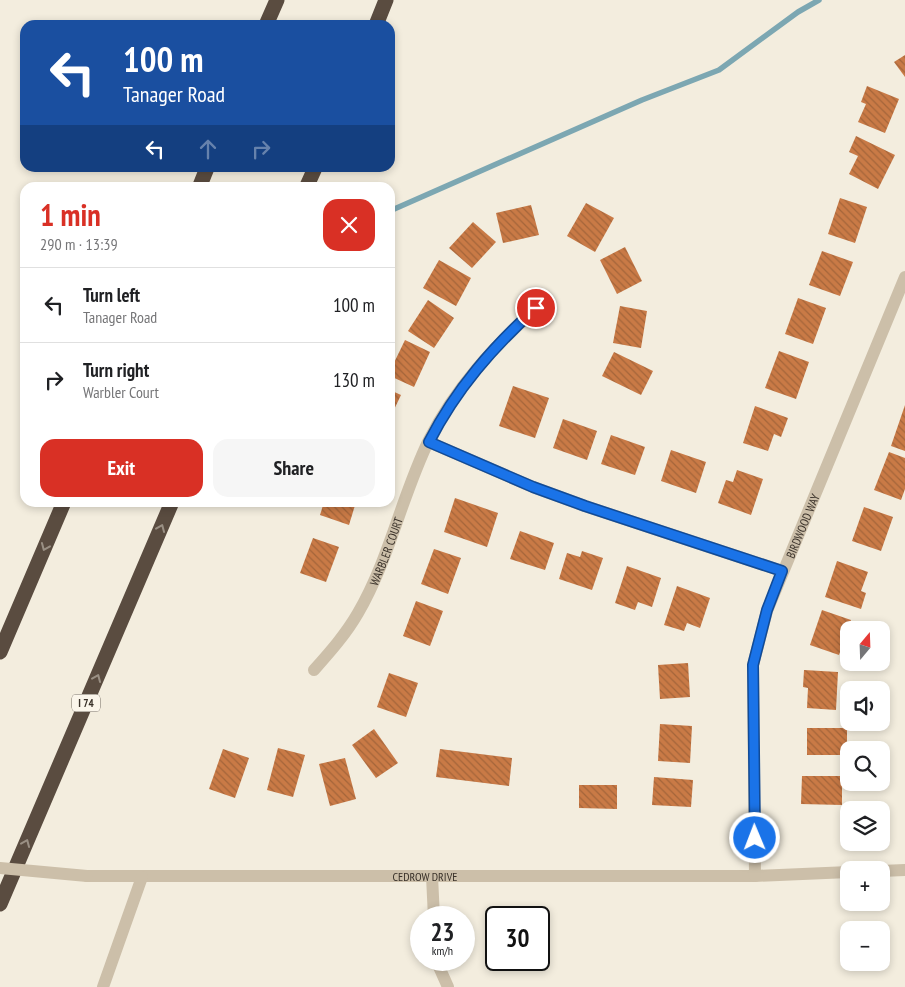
<!DOCTYPE html>
<html lang="en">
<head>
<meta charset="utf-8">
<style>
	body { margin:0; font-family:"PT Sans Narrow",sans-serif; background:#f6f6f6; color:#202124; height:100vh; display:flex; flex-direction:column; font-size:19px; white-space:nowrap }
	* { box-sizing:border-box; margin:0 }
	p { font-size:16px; color:#757577 }
	.icon { flex:none; width:28px; height:28px; fill:none; stroke:currentColor; stroke-width:2; stroke-linecap:round; stroke-linejoin:round }
	.map { position:relative; flex:1; overflow:hidden }
	.panel { position:absolute; left:20px; top:182px; width:375px; height:325px; display:flex; flex-direction:column; background:#fff; border-radius:15px; box-shadow:0 2px 8px #0003 }
	.panel>* { flex:none }
	.guide { position:absolute; left:20px; top:20px; width:375px; height:152px; border-radius:15px; box-shadow:0 2px 8px #0003; background:#1a4fa0; color:#fff; overflow:hidden }
	.needle { width:32px; rotate:19deg }
	.fabs { position:absolute; left:840px; top:621px; display:grid; gap:10px }
	.fabs a { display:grid; place-items:center; width:50px; height:50px; border-radius:10px; background:#fff; box-shadow:0 2px 8px #0003; font-size:25px }
	.speed { position:absolute; left:410px; top:906px; display:flex; gap:10px; font-size:25px; font-weight:700; text-align:center }
	.speed>* { display:grid; place-content:center; width:65px; height:65px; border-radius:50%; background:#fff; box-shadow:0 2px 8px #0003; line-height:1 }
	.speed small { font-size:12px; font-weight:400 }
	.speed .limit { border:2px solid #111; border-radius:8px; background:#fff; color:#111 }
	.pin { position:absolute; display:grid; place-items:center; width:42px; height:42px; color:#fff; margin:-21px; border:2px solid #fff; border-radius:50%; box-shadow:0 1px 5px #0007 }
	.me { position:absolute; width:55px; margin:-28px; rotate:359deg; stroke-linejoin:round; filter:drop-shadow(0 0 4px #0008) }
	.turn { display:flex; align-items:center; gap:18px; height:105px; padding:0 20px; font-size:22px }
	.turn .icon { width:65px; height:65px; stroke-width:2.5 }
	.turn b { display:block; font-size:35px; line-height:42px }
	.lanes { display:flex; align-items:center; height:48px; padding:0 20px; background:#0003; justify-content:center; gap:25px; direction:ltr }
	.lanes .off { opacity:.35 }
	.round { display:grid; place-items:center; flex:none; width:52px; height:52px; border-radius:15px; background:#f6f6f6 }
	.head { display:flex; align-items:center; justify-content:space-between; height:85px; padding:0 20px }
	h1 { font-size:30px; font-weight:600; line-height:38px; color:#d93025 }
	.action { display:flex; gap:10px; margin-top:auto; padding:10px 20px }
	.action a { flex:1; height:58px; border-radius:15px; background:#d93025; color:#fff; font-size:20px; font-weight:600; line-height:58px; text-align:center }
	.action a+a { background:#f6f6f6; color:#202124 }
	ul { padding:0; list-style:none }
	li { display:flex; align-items:center; gap:15px; height:75px; padding:0 20px; border-top:1px solid #e0e0e0 }
	li div { flex:1 }
	li b { display:block; font-size:19px }
	li em { font-style:normal }
	.map>svg:first-child { display:block }
	.lines { fill:none; stroke-linecap:round; stroke-linejoin:round }
	.stream { stroke:#7ca7b2; stroke-width:5.5 }
	.building { fill:url(#building-back-hatch) }
	.minor { stroke:#ccbfa9; stroke-width:12 }
	.highway { stroke:#5a4c40; stroke-width:15 }
	.minor-bridge { stroke:#ccbfa9; stroke-width:12 }
	.oneway { stroke:#9a9084 }
	.route-casing { stroke:#114b97; stroke-width:12 }
	.route { stroke:#1a73e8; stroke-width:9 }
	.labels { text-anchor:middle; dominant-baseline:central; stroke-width:5; stroke-linejoin:round; paint-order:stroke }
	.shield { fill:#fbf6eb; stroke:#736c63; stroke-width:1 }
	.shield-label { font-size:11px; font-weight:bold; fill:#393129 }
	.street-label { font-size:12px; fill:#393129; stroke:#fbf6eb }
</style>
</head>
<body>
<div class="map">
<svg width="905" height="987" viewBox="0 0 905 987">
	<defs>
		<pattern id="building-back-hatch" width="6" height="6" patternUnits="userSpaceOnUse" patternTransform="scale(1.25)"><rect width="6" height="6" fill="#c97a46"/><path d="M-1 5l2 2M0 0l6 6M5-1l2 2" fill="none" stroke="#a4653a"/></pattern>
	</defs>
	<rect width="100%" height="100%" fill="#f3edde"/>
	<g class="lines">
		<path class="stream" d="M392,210L642,100L719,70L798,12L819,0"/>
	</g>
	<g class="building">
		<path d="M905,55V77L894,62Z"/>
		<path d="M867,86L899,99L885,133L858,122L866,104L861,102Z"/>
		<path d="M856,136L895,155L878,189L849,174L858,156L849,152Z"/>
		<path d="M840,198L867,207L855,243L828,234Z"/>
		<path d="M586,203L614,218L595,252L567,236Z"/>
		<path d="M531,205L539,235L503,243L496,213Z"/>
		<path d="M473,222L496,242L472,268L449,248Z"/>
		<path d="M625,247L642,281L617,294L600,260Z"/>
		<path d="M822,251L853,262L840,296L809,285Z"/>
		<path d="M439,260L471,278L456,306L423,288Z"/>
		<path d="M798,298L826,308L813,344L785,334Z"/>
		<path d="M428,300L454,318L434,348L408,331Z"/>
		<path d="M620,306L647,311L641,348L613,343Z"/>
		<path d="M405,340L430,352L414,387L390,376V371Z"/>
		<path d="M779,351L809,362L796,399L765,388Z"/>
		<path d="M614,352L653,371L641,395L602,376Z"/>
		<path d="M513,386L549,398L535,438L499,426Z"/>
		<path d="M390,390L401,395L390,418Z"/>
		<path d="M905,405V451L891,446Z"/>
		<path d="M755,406L788,418L781,437L774,434L768,451L743,443Z"/>
		<path d="M563,419L597,431L587,460L553,448Z"/>
		<path d="M611,435L645,447L635,475L601,464Z"/>
		<path d="M671,450L706,462L696,493L661,481Z"/>
		<path d="M889,452L905,458V489L901,500L874,490Z"/>
		<path d="M737,470L763,479L751,515L718,503L726,480L733,482Z"/>
		<path d="M455,498L498,513L487,547L444,532Z"/>
		<path d="M324,502H356L349,525L320,515Z"/>
		<path d="M864,507L893,517L881,551L852,541Z"/>
		<path d="M520,531L554,543L545,570L510,559Z"/>
		<path d="M313,538L339,547L326,582L300,573Z"/>
		<path d="M434,549L461,558L448,594L421,584Z"/>
		<path d="M582,551L603,558L592,590L559,579L567,553L580,557Z"/>
		<path d="M837,561L868,572L861,591L866,593L861,609L825,597Z"/>
		<path d="M627,566L661,578L652,607L638,602L635,610L615,603Z"/>
		<path d="M677,586L710,598L700,628L687,623L684,631L664,625Z"/>
		<path d="M416,601L443,611L430,646L403,636Z"/>
		<path d="M822,610L851,620L839,655L810,645Z"/>
		<path d="M688,663L690,697L660,699L658,665Z"/>
		<path d="M804,670L838,672L836,710L807,708L808,688L803,687Z"/>
		<path d="M389,673L418,683L406,717L377,707Z"/>
		<path d="M660,724L692,726L690,763L658,761Z"/>
		<rect x="807" y="728" width="40" height="27"/>
		<path d="M374,729L398,763L376,778L352,745Z"/>
		<path d="M278,748L305,755L293,797L267,790Z"/>
		<path d="M223,749L249,758L235,798L209,789Z"/>
		<path d="M440,749L512,758L509,786L436,777Z"/>
		<path d="M345,758L356,799L330,806L319,764Z"/>
		<path d="M802,776H842V805L801,804Z"/>
		<path d="M654,777L693,780L691,807L652,805Z"/>
		<path d="M579,785H617V809L579,808Z"/>
	</g>
	<g class="lines">
		<g class="minor">
			<path d="M429,442L533,487L585,506L782,571"/>
			<path id="s1" d="M314,670C330,652 346,634 358,613C389,560 402,495 429,440C455,388 494,347 536,308"/>
			<path d="M881,871L905,870"/>
			<path id="s2" d="M87,876H755L849,872"/>
			<path d="M432,876L434,918"/>
			<path id="s3" d="M755,876L753,665L767,611L905,277"/>
			<path d="M436,960L448,987"/>
			<path d="M103,987L142,877"/>
		</g>
		<g class="highway">
			<path d="M266,25L277,0"/>
			<path d="M376,25L386,0"/>
			<path d="M199,188L207,168"/>
			<path d="M306,188L315,168"/>
			<path d="M0,652L64,502"/>
			<path d="M0,904L172,502"/>
		</g>
		<path class="minor-bridge" d="M0,868L87,876"/>
	</g>
	<defs><path id="oneway-chevron" d="M-2-3.5L2.5 0L-2 3.5" fill="none" stroke-width="1.6" stroke-linecap="round" stroke-linejoin="round" transform="scale(1.25)"/></defs>
	<g class="oneway">
		<use href="#oneway-chevron" transform="translate(161 528) rotate(-67)"/>
		<use href="#oneway-chevron" transform="translate(45 547) rotate(113)"/>
		<use href="#oneway-chevron" transform="translate(97 678) rotate(-67)"/>
		<use href="#oneway-chevron" transform="translate(26 843) rotate(-67)"/>
	</g>
	<g class="lines">
		<defs>
			<path id="route" d="M536,308C493,347 456,389 429,442L533,487L585,506L782,571L767,610L753,665L755,838"/>
		</defs>
		<use href="#route" class="route-casing"/>
		<use href="#route" class="route"/>
	</g>
	<g class="labels">
		<rect class="shield" x="72" y="694.5" width="28" height="17" rx="4"/>
		<g class="shield-label">
			<text x="86" y="703">I 74</text>
		</g>
		<g class="street-label">
			<text stroke="none"><textPath href="#s3" startOffset="359">BIRDWOOD WAY</textPath></text>
			<text stroke="none"><textPath href="#s1" startOffset="140">WARBLER COURT</textPath></text>
			<text stroke="none"><textPath href="#s2" startOffset="338">CEDROW DRIVE</textPath></text>
		</g>
	</g>
</svg>
<div class="fabs">
<a><svg class="needle" viewBox="-14 -14 28 28"><path d="M0-13l5 13h-10z" fill="#e53935"/><path d="M0 13l5-13h-10z" fill="#757577"/></svg></a>
<a><svg class="icon" aria-label="sound" viewBox="0 0 24 24"><path d="M4 9h4l5-4v14l-5-4H4zM17 9q2 3 0 6"/></svg></a>
<a><svg class="icon" aria-label="search" viewBox="0 0 24 24"><circle cx="10" cy="10" r="6"/><path d="M15 15l6 6"/></svg></a>
<a><svg class="icon" aria-label="layers" viewBox="0 0 24 24"><path d="M12 4l9 5-9 5-9-5zM3 14l9 5 9-5"/></svg></a>
<a>+</a>
<a>−</a>
</div>
<div class="speed"><div>23<small>km/h</small></div><div class="limit">30</div></div>
<div class="pin" style="left:536px;top:308px;background:#d93025"><svg class="icon" aria-label="arrive" viewBox="0 0 24 24"><path d="M6 21V4h12l-3 4 3 4H6"/></svg></div>
<svg class="me" style="left:755px;top:838px" viewBox="-20 -20 40 40"><circle r="17" fill="#1a73e8" stroke="#fff" stroke-width="3"/><path d="M0-11L8 9 0 5-8 9z" fill="#fff"/></svg>
<div class="guide">
<div class="turn"><svg class="icon" aria-label="left" viewBox="0 0 24 24"><path d="M17 20v-9H6M10 6l-5 5 5 5"/></svg><div><b>100 m</b>Tanager Road</div></div>
<div class="lanes"><svg class="icon" aria-label="left" viewBox="0 0 24 24"><path d="M17 20v-9H6M10 6l-5 5 5 5"/></svg><svg class="icon off" aria-label="ahead" viewBox="0 0 24 24"><path d="M12 20V5M6 11l6-6 6 6"/></svg><svg class="icon off" aria-label="right" viewBox="0 0 24 24"><path d="M7 20v-9h11M14 6l5 5-5 5"/></svg></div>
</div>
<section class="panel">
<div class="head"><div><h1>1 min</h1><p>290 m · 13:39</p></div><a class="round" style="background:#d93025;color:#fff"><svg class="icon" aria-label="close" viewBox="0 0 24 24"><path d="M6 6l12 12M18 6L6 18"/></svg></a></div>
<ul>
<li><svg class="icon" aria-label="left" viewBox="0 0 24 24"><path d="M17 20v-9H6M10 6l-5 5 5 5"/></svg><div><b>Turn left</b><p>Tanager Road</p></div><em>100 m</em></li>
<li><svg class="icon" aria-label="right" viewBox="0 0 24 24"><path d="M7 20v-9h11M14 6l5 5-5 5"/></svg><div><b>Turn right</b><p>Warbler Court</p></div><em>130 m</em></li>
</ul>
<div class="action"><a>Exit</a><a>Share</a></div>
</section>
</div>
</body>
</html>
